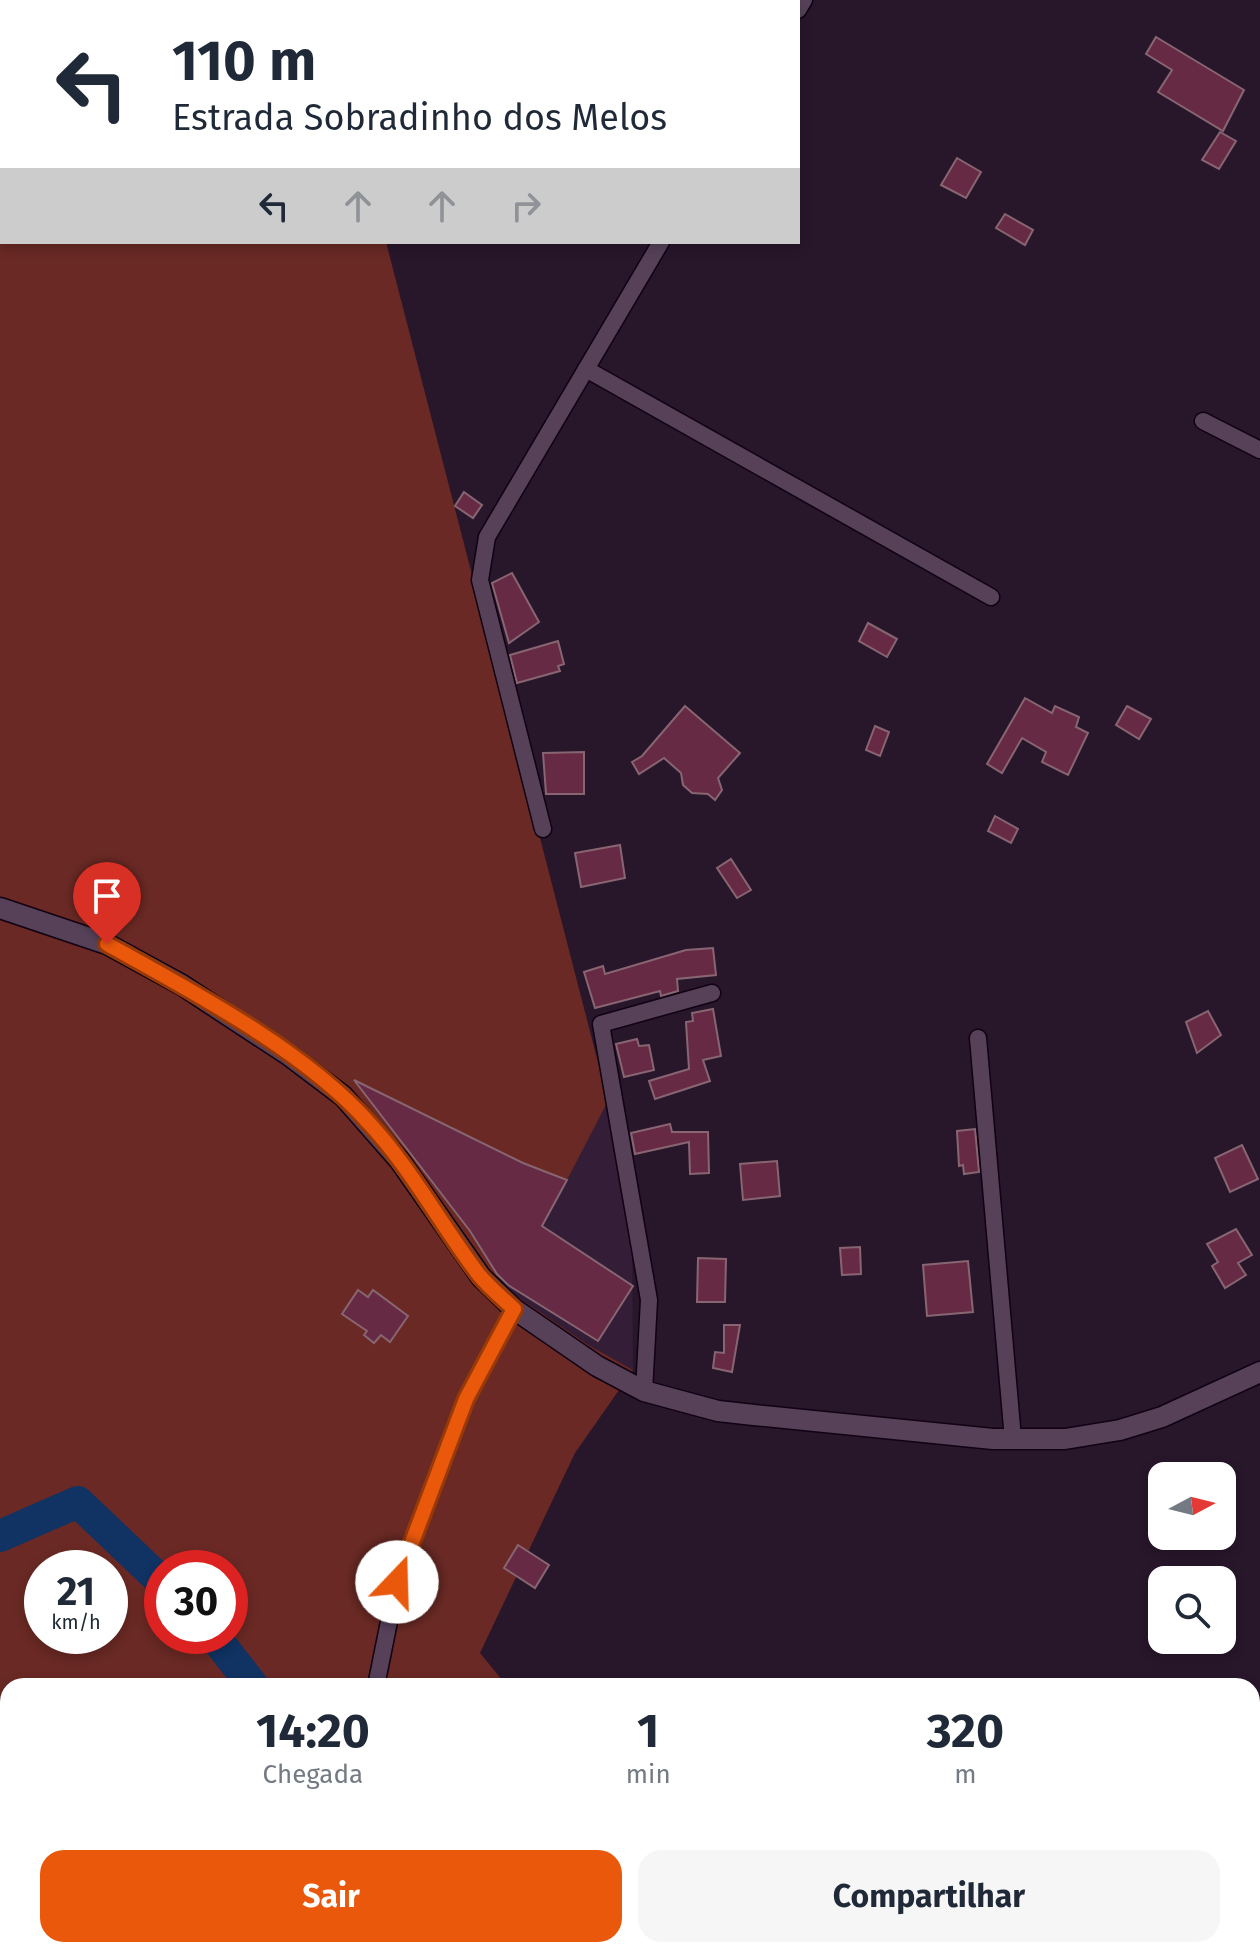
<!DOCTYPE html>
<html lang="pt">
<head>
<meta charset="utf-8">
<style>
	body { margin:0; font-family:"Fira Sans",sans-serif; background:#f6f6f7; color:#1f2937; height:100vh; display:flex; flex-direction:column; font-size:30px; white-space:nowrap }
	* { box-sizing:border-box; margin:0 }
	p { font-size:26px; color:#747a83 }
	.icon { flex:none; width:44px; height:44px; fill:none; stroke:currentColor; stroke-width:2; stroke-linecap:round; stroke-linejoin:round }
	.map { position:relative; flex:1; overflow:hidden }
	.side { position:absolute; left:0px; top:1678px; width:1260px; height:280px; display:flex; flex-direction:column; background:#fff; border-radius:24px 24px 0 0; box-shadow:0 4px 12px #0003 }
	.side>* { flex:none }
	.hud { position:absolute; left:0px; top:0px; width:800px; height:244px; box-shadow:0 4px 12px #0003; background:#fff; color:#1f2937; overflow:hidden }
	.needle { width:52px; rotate:83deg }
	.fabs { position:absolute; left:1148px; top:1462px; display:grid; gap:16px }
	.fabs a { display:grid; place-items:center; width:88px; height:88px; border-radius:16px; background:#fff; box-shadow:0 4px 12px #0003; font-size:40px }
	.speed { position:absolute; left:24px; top:1550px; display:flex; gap:16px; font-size:40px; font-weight:700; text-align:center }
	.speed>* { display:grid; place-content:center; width:104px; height:104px; border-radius:50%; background:#fff; box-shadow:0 4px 12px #0003; line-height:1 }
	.speed small { font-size:20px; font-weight:400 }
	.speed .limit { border:12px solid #d22; background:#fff; color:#111 }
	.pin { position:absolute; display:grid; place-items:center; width:68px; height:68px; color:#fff; margin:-82px -34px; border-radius:50% 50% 50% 0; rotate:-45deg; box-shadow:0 0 8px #0007 }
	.pin .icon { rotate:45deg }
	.me { position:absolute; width:88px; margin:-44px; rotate:21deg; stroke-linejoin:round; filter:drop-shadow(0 0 6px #0008) }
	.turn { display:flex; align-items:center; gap:28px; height:168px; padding:0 40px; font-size:36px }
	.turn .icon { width:104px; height:104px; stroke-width:2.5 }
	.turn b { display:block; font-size:56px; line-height:68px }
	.lanes { display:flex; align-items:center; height:76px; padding:0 40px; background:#0003; justify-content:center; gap:40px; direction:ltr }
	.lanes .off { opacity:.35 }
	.eta { display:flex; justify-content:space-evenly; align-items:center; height:136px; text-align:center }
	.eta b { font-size:48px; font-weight:700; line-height:56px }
	.action { display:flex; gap:16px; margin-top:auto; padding:16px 40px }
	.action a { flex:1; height:92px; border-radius:24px; background:#ea580c; color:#fff; font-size:32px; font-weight:700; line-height:92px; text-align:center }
	.action a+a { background:#f6f6f7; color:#1f2937 }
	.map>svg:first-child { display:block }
	.built { fill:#341d37 }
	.green { fill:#6a2924; fill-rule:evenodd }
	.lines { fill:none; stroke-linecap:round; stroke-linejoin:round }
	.stream { stroke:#103363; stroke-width:5 }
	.river { stroke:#103363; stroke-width:32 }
	.building { fill:#672a45; stroke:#876571; stroke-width:2 }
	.minor-casing { stroke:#100213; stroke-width:19 }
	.tertiary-casing { stroke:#100213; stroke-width:23 }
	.minor { stroke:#564159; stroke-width:16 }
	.tertiary { stroke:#564159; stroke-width:20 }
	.route-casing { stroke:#983908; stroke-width:20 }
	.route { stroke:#ea580c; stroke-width:14 }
</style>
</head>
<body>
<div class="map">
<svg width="1260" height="1958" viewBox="0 0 1260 1958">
	<rect width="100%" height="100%" fill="#28162b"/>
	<path class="built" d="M608,1101L632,1212L633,1370L590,1346L506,1289Z"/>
	<g class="green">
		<path d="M0,0H323L2,2V242H386L608,1101L567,1180L524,1164L469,1229L506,1289L590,1346L633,1370L575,1453L480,1653L507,1686H8V1950H37L36,1958H0ZM42,1568H110V1636H42ZM162,1568H230V1636H162Z"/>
		<path d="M1260,1855V1958H1050L1056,1950H1252V1858Z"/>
		<path d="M284,1950H721L728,1958H284Z"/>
	</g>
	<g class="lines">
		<path class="stream" d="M362,1958L364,1950"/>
		<g class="river">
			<path d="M0,1536L78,1502L162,1582"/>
			<path d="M214,1636L253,1686"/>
			<path d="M1252,1926H1260"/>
			<path d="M564,1950L571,1958"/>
			<path d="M1178,1958L1196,1950"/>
		</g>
	</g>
	<g class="building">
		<path d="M1156,37L1244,90L1223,131L1158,92L1172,70L1146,54Z"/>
		<path d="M1220,132L1236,141L1219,169L1202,160Z"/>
		<path d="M957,158L981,172L966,198L941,185Z"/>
		<path d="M1005,214L1033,230L1025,245L996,228Z"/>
		<path d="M464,492L482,505L473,518L455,506Z"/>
		<path d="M512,573L539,622L509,643L492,583Z"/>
		<path d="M868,623L897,639L887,657L859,641Z"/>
		<path d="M558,641L564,664L558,666L560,671L517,683L510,655Z"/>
		<path d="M1025,698L1052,713L1055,706L1079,717L1076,727L1088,733L1068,775L1042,762L1046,752L1022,738L1002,773L987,764Z"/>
		<path d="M685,706L740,753L718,778L722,790L715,800L708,794L692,793L683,785L681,773L664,758L639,774L632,762L642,756Z"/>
		<path d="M1127,706L1151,719L1139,739L1116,725Z"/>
		<path d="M875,726L889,732L880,756L866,750Z"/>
		<path d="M584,752V794H546L543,753Z"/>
		<path d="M995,816L1018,829L1011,843L988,831Z"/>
		<path d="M620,845L625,878L581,887L575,853Z"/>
		<path d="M731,859L751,890L737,898L717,868Z"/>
		<path d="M713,948L716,975L677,979L678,991L661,996L660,991L595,1008L584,972L603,966L605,974L686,950Z"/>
		<path d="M713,1009L721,1056L703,1060L710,1081L655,1099L649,1081L689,1069L686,1022L693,1021L692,1013Z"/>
		<path d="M1208,1011L1221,1035L1197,1053L1186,1022Z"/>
		<path d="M637,1039L639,1046L649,1045L654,1070L624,1077L616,1044Z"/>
		<path d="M354,1080L523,1163L567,1180L542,1226L633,1286L598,1341L508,1285L497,1274L470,1231Z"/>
		<path d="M670,1124L672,1132H708L709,1173L690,1174L689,1142L635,1154L631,1133Z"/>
		<path d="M975,1129L979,1172L964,1174L963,1165L959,1166L957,1131Z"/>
		<path d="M1242,1145L1258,1179L1230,1192L1215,1158Z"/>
		<path d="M777,1161L780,1196L743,1200L740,1164Z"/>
		<path d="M1236,1229L1252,1255L1238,1263L1246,1275L1225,1288L1212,1266L1218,1262L1207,1244Z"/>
		<path d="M860,1247L861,1274L842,1275L840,1248Z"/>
		<path d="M698,1258L726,1259L725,1302H697Z"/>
		<path d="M968,1261L973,1312L927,1316L923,1265Z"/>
		<path d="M358,1290L368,1297L373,1290L408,1316L390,1342L381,1335L374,1343L364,1335L367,1331L342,1314Z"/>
		<path d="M724,1325H740L732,1372L713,1368L715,1352L724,1353Z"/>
		<path d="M518,1545L549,1565L535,1588L504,1568Z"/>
	</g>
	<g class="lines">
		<defs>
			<g id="minor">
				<path d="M798,10L804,0"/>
				<path d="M586,369L991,597"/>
				<path d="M1203,421L1260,450"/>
				<path d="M543,829L480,580L487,537L661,242"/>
				<path d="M978,1038L1013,1439"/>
				<path d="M644,1391L649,1300L601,1024L712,993"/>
				<path d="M376,1686L397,1582L466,1399L514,1309"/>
				<path d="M253,1958L258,1950"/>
			</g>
			<g id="tertiary">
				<path d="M112,2L114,0"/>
				<path d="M0,181L2,177"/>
				<path d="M0,908L107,944L182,985L290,1056L343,1096L400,1161L481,1277L514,1309L597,1366L644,1391L718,1411L754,1415L993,1439H1065L1120,1430L1162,1417L1260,1372"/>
			</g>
		</defs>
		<use href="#minor" class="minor-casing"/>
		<use href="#tertiary" class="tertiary-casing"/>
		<use href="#minor" class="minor"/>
		<use href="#tertiary" class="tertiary"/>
	</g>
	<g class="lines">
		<defs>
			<path id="route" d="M107,944C190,990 305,1051 368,1122C411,1168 441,1225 479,1275C489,1287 502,1298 514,1309L466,1399L397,1582"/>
		</defs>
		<use href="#route" class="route-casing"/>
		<use href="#route" class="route"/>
	</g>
</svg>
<div class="fabs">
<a><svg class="needle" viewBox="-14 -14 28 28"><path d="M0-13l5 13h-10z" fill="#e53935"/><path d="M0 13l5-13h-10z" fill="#747a83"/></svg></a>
<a><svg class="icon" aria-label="search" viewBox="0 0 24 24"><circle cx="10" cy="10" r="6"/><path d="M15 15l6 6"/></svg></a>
</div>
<div class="speed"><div>21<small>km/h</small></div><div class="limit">30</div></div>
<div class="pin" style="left:107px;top:944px;background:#d93025"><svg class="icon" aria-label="arrive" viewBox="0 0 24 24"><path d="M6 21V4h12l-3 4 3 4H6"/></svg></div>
<svg class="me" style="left:397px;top:1582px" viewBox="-20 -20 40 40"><circle r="19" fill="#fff"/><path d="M0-13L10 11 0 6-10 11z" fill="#ea580c"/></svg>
<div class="hud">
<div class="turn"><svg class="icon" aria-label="left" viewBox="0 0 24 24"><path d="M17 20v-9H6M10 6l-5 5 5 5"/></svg><div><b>110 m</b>Estrada Sobradinho dos Melos</div></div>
<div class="lanes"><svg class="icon" aria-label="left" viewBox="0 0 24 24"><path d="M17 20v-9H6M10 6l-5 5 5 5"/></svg><svg class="icon off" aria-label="ahead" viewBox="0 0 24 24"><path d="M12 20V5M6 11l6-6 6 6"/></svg><svg class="icon off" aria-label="ahead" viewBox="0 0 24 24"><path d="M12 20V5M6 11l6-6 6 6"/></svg><svg class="icon off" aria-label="right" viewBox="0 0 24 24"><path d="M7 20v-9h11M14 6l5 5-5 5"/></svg></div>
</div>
<section class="side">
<div class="eta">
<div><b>14:20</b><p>Chegada</p></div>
<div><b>1</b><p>min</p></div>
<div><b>320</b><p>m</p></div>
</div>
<div class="action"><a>Sair</a><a>Compartilhar</a></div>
</section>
</div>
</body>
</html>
